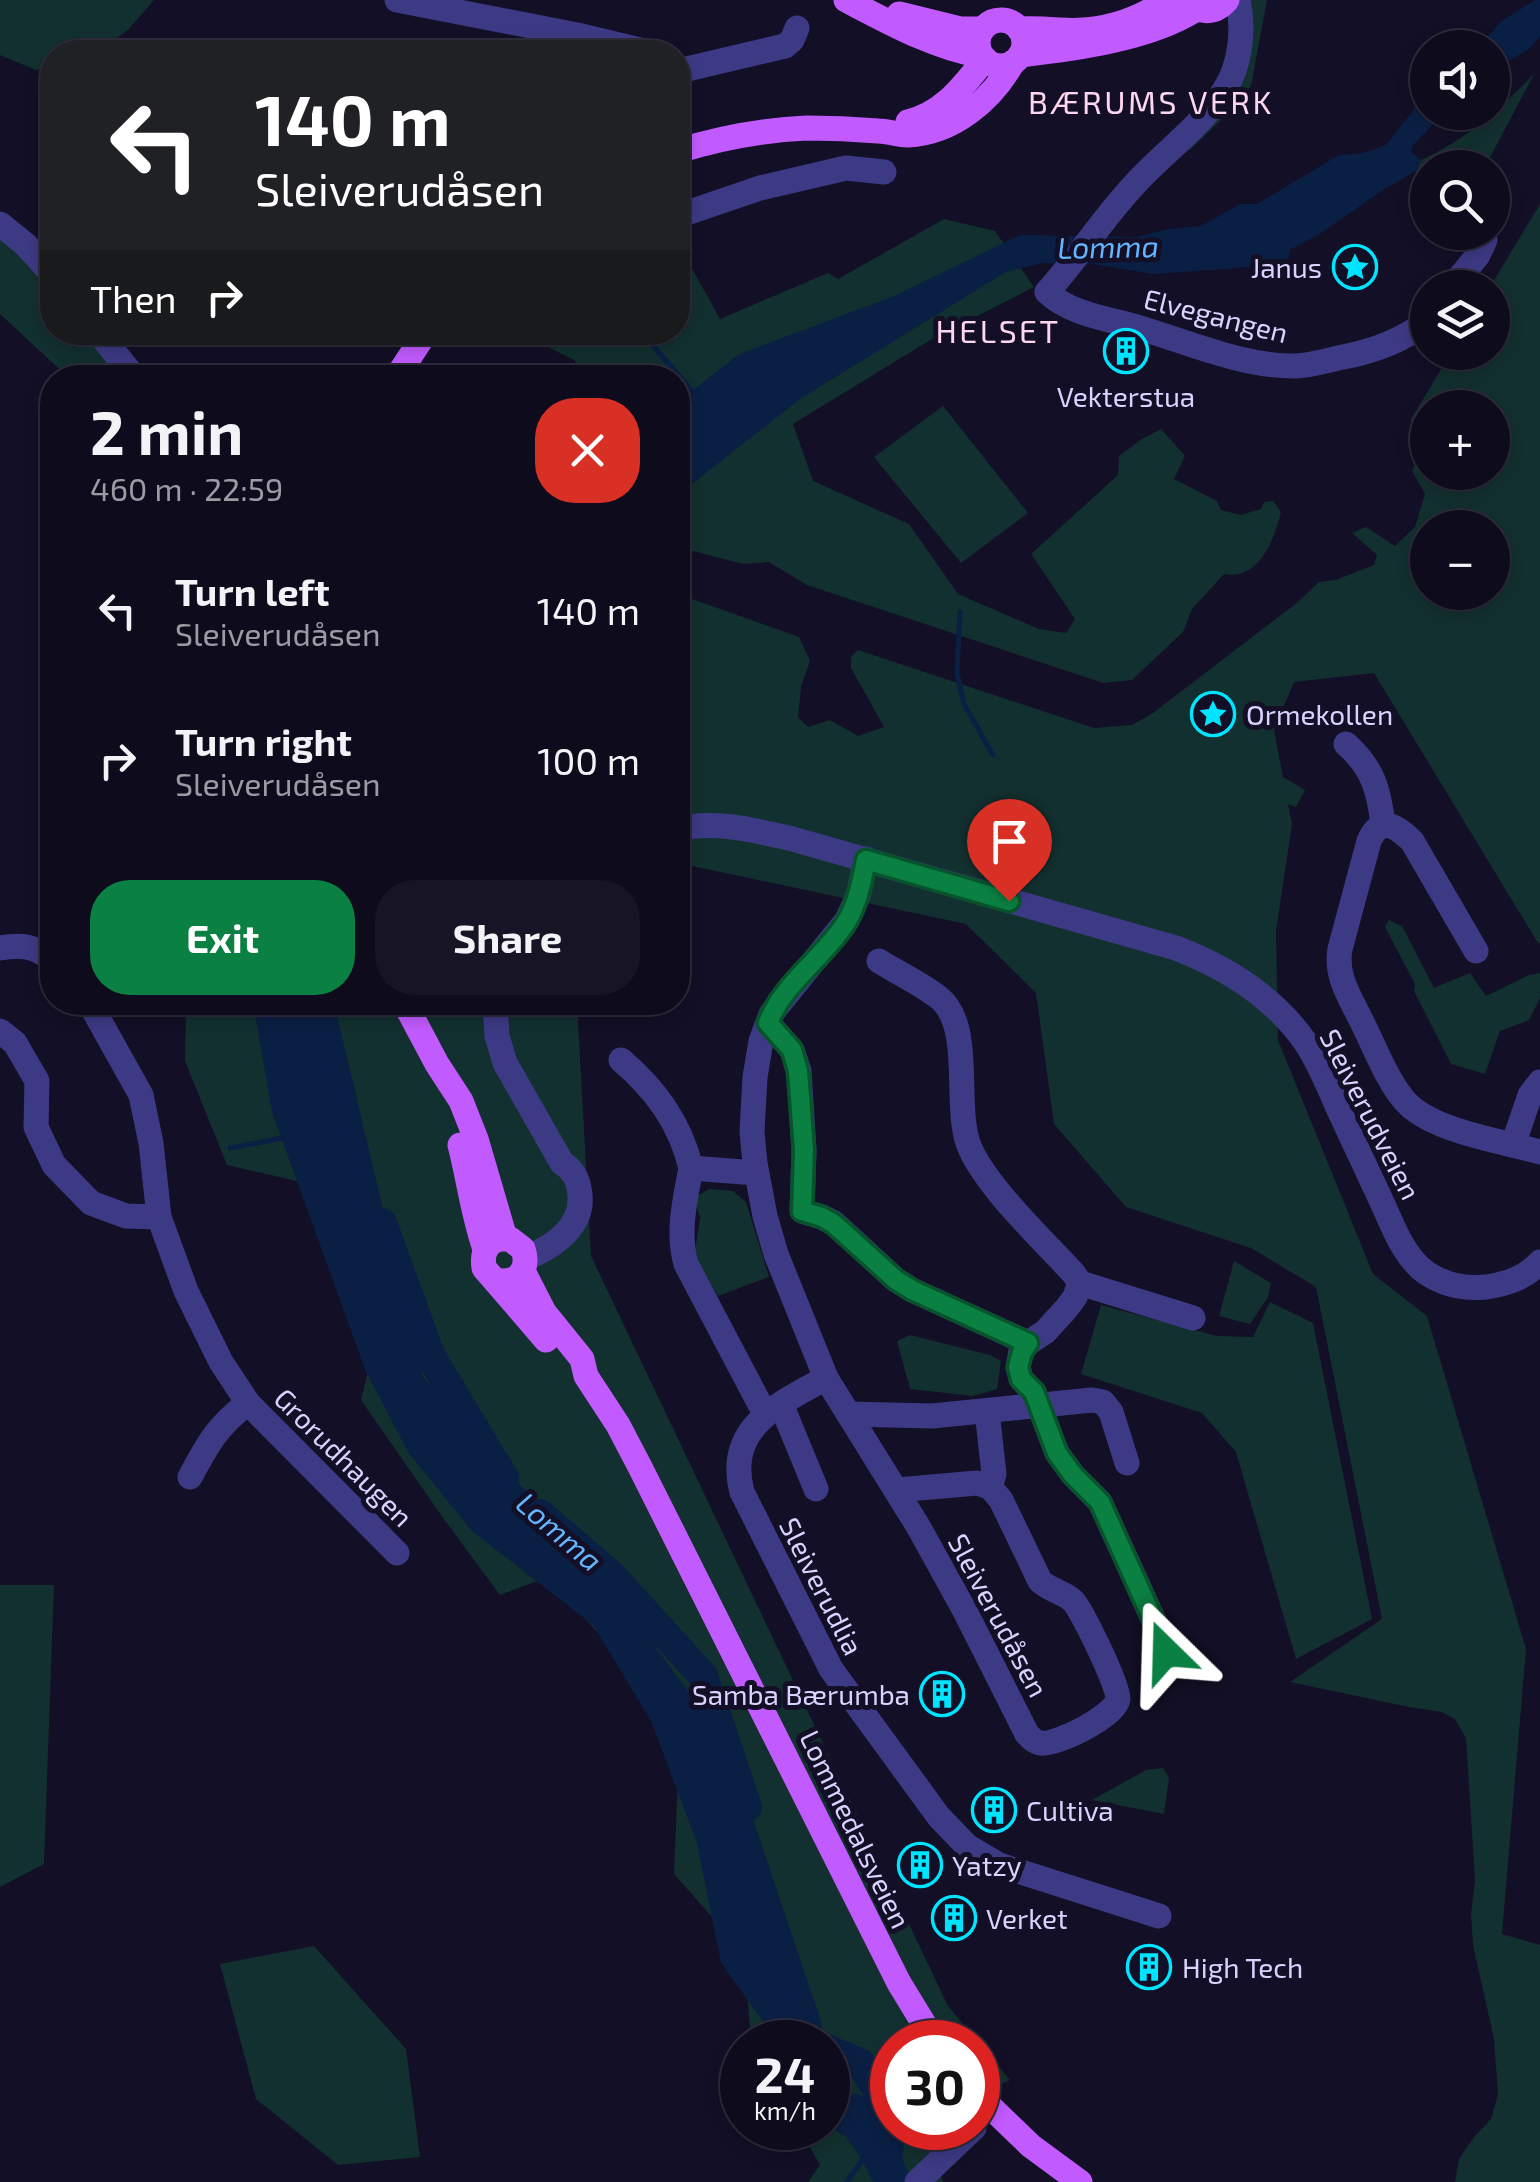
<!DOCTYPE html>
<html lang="en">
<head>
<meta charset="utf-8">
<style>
	body { margin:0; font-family:"Exo 2",sans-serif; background:#171425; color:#f1f3f6; height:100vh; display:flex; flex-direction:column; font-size:38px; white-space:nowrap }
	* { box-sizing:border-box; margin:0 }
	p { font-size:32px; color:#9b9ba3 }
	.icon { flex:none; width:55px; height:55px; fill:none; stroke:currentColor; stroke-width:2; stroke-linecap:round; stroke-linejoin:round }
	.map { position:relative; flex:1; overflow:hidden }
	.sheet { position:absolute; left:40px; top:365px; width:650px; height:650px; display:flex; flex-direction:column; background:#0e0b1c; border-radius:40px; box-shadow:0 5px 15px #0003,0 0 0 2px #2e2b3b }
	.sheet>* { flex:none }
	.banner { position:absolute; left:40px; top:40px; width:650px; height:305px; border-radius:40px; box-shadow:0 5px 15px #0003,0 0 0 2px #2e2b3b; background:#202124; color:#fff; overflow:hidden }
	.fabs { position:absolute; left:1410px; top:30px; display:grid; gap:20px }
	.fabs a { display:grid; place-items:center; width:100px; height:100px; border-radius:50%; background:#0e0b1c; box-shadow:0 5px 15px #0003,0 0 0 2px #2e2b3b; font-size:50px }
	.speed { position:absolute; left:720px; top:2020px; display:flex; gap:20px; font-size:50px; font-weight:700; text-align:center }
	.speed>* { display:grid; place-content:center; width:130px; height:130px; border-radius:50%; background:#0e0b1c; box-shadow:0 5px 15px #0003,0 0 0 2px #2e2b3b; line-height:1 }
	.speed small { font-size:25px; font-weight:400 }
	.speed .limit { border:15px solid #d22; background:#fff; color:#111 }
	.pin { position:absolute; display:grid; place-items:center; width:85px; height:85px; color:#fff; margin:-102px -42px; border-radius:50% 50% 50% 0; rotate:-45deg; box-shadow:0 0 10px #0007 }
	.pin .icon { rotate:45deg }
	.me { position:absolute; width:110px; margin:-55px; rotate:338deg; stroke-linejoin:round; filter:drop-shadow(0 0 8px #0008) }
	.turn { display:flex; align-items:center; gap:35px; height:210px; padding:0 50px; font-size:45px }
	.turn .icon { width:130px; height:130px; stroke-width:2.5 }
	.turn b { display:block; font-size:70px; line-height:85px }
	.then { display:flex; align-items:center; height:95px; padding:0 50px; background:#0003; gap:20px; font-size:38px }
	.round { display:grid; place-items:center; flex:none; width:105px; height:105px; border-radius:40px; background:#171425 }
	.overview { display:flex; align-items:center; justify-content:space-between; height:170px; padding:0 50px }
	h1 { font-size:60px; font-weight:700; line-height:75px }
	.cta { display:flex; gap:20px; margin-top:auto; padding:20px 50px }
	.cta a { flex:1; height:115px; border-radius:40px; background:#0b8043; color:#fff; font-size:40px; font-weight:700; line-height:115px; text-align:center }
	.cta a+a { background:#171425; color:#f1f3f6 }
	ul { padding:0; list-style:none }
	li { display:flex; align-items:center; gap:30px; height:150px; padding:0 50px }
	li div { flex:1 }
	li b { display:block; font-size:38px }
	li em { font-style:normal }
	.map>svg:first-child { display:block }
	.green { fill:#12302f; fill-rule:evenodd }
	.water { fill:#0a1f44 }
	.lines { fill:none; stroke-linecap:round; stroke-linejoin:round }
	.stream { stroke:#0a1f44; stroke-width:5 }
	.river { stroke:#0a1f44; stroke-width:30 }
	.minor { stroke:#3d3a85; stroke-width:25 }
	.major { stroke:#c25bff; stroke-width:25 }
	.route-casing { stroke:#07532c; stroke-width:25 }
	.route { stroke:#0b8043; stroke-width:18 }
	.labels { text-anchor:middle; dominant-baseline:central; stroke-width:10; stroke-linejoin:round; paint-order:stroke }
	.poi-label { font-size:28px; fill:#d9d4ff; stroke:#130f26; text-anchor:start }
	.street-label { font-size:28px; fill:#d9d4ff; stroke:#130f26 }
	.water-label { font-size:30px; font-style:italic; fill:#62b6ff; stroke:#130f26 }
	.quarter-label { font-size:32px; letter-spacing:2.5px; fill:#ffd6f0; stroke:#130f26 }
</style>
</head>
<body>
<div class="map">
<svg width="1540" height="2182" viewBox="0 0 1540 2182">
	<rect width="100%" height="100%" fill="#130f26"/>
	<g class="green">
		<path d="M0,0H154L128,30L98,52H52V68L36,70L0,55Z"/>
		<path d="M1245,0H1267L1251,86L1226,115L1190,150H1187L1217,116Z"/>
		<path d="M1534,74L1485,167L1428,168L1427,206L1414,210L1416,171L1421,160C1465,140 1500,109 1534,74Z"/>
		<path d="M1540,204V943H1538L1374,673L1294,682L1274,730L1283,777L1305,790L1296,807L1288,804L1292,824L1276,931L1278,1040L1373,1274L1427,1316L1526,1649L1502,1934L1540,1945V2182H1455L1459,2159L1474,2137L1491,2119L1498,2094L1494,2039L1473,1945L1471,1914L1475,1880L1466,1738L1455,1719L1442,1712L1409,1707L1290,1682L1382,1619L1316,1287L1251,1248L1126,1207L1054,1124L1036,993L966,924L678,863V594L799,637L810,661L801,687L798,717L808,727L830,720L858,736L884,727L851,668V657L858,650L1094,728L1132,725L1153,713L1226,657L1298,602L1319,582L1336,580L1374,565L1377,555L1352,533L1366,527L1395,546L1415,527L1425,494L1412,471L1420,449L1411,435V419L1451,353L1492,352V288L1490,287ZM1428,408H1492V472H1428ZM1428,528H1492V592H1428Z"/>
		<path d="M944,219L995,231L1034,287L932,339L793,424L813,481L909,524L958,594L1039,629L1066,633L1075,619L1031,554L1118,475L1119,456L1142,439L1161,429L1185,456L1174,479L1217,501L1221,510L1241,515L1261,509L1264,502L1273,501L1281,512C1274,540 1259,581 1224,574L1192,609L1183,632L1132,680L1103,683L807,585L769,562L743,564L678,547V378L587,377L574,360L522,334L678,332V243L720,319L828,273L838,279Z"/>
		<path d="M0,228L52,275V332L103,333L143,377H68L0,314Z"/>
		<path d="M943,406L1028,513L961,563L874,457Z"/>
		<path d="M1389,920L1402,926L1434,988L1470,973L1486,996L1529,975L1540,973V998L1529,1020L1500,1031L1485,1074L1451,1064L1414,991L1415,984L1385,927Z"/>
		<path d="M186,1003H577L591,1256L948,2006L1010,2080L978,2095V2042H892V2128H926L943,2182H808L820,2165L799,2128H828V2042H751L744,1953L674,1874L679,1751L605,1641L548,1577L500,1595L443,1518L361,1400L371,1359L297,1181L227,1165L185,1061Z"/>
		<path d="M709,1189L733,1191L746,1202L769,1277L718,1296L701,1271L695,1251L700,1218L696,1204L697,1196Z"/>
		<path d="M1234,1261L1271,1283L1268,1297L1250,1324L1219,1316Z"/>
		<path d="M1270,1302L1313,1323L1372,1619L1296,1659L1236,1452L1202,1413L1081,1374L1101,1305L1217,1336L1253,1337Z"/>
		<path d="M910,1335L990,1355L1001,1361L997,1389L973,1396L910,1389L897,1341Z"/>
		<path d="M0,1585H54L44,1864L0,1887Z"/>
		<path d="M1163,1768L1169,1778L1164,1814L1092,1800L1146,1770Z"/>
		<path d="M314,1946L406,2049L420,2157L338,2165L256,2099L220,1964Z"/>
	</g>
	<g class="water">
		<path d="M1535,0H1540V37L1529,49L1493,71L1492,48L1478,47L1502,21Z"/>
		<path d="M1427,93L1428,112L1444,113L1413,145L1411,152L1421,160L1416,171L1383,190L1321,233L1290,250L1289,258L1284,261L1251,267L1154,274L1093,264L1042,263L1006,272L800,399L678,495V411L696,388L739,354L894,296L1020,235L1136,237L1168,229L1201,226L1240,204H1257L1339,155L1363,153L1386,145Z"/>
		<path d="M255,1003H334L423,1377L601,1574L697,1703L740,1781L822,2024V2042H778L721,1963L697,1843L651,1721L593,1625L472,1531L408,1452L366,1372L272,1112L255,1013Z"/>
		<path d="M828,2087L874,2099L913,2182H873L862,2160L828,2111Z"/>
	</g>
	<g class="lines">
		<g class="stream">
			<path d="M641,332L695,394"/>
			<path d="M960,612L957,673L964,704L993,755"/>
			<path d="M230,1148L282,1138"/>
			<path d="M847,2182L865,2156"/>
		</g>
		<g class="river">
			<path d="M382,1223L430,1355L504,1478"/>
			<path d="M540,1514L612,1576L703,1676L747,1807"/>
			<path d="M828,2050L860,2063L877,2089L891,2126L887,2162"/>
			<path d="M828,2079L836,2108L848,2121"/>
		</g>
		<g class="minor">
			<path d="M397,0L577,35L648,52"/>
			<path d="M1238,0C1244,29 1241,64 1225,89C1205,123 1162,154 1135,184C1103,218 1078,258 1047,292C1069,314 1110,319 1140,328C1190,343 1244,367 1297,366C1312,365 1328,360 1343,357C1375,351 1402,341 1428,321"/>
			<path d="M678,78L687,69L785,46L792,40L797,28"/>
			<path d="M678,216L760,188L846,168L884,172"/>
			<path d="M0,224L26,245L52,274"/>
			<path d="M1451,288L1478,255L1485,240"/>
			<path d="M98,332L135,378"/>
			<path d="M1346,744C1373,768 1379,790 1383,825"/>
			<path d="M678,829C715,820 752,830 789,838L1176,948C1228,968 1276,998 1308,1046C1320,1065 1329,1087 1338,1108C1352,1138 1366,1168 1380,1198C1392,1223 1403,1258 1428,1274C1445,1285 1466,1289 1486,1287C1507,1284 1525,1278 1540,1262"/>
			<path d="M866,859L858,896L847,920L771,1014L761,1041L755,1077L752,1132L755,1163L765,1216L776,1254L826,1378L918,1526L966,1613L1027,1734C1032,1739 1033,1741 1040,1743C1056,1746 1115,1716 1118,1699C1120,1689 1082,1610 1073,1601C1066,1593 1051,1591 1040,1581L1001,1500L990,1487L977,1483L897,1490"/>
			<path d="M0,948C20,944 36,946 52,960"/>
			<path d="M1476,951L1412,841C1396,826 1381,815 1369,841L1340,949C1335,976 1350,997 1361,1020C1374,1045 1387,1081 1405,1101C1431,1131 1501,1141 1540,1152"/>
			<path d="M879,961C898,973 920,983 938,997C974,1024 954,1102 968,1143C982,1183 1044,1241 1074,1274L1080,1283L1075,1297L1066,1309L1045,1332L1028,1343L1021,1351L1018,1367L1021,1379L1034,1392L1057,1453L1073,1475L1100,1502L1156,1625L1166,1652"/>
			<path d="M89,1002L141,1095L151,1143L159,1217L186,1291L221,1362L248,1403L397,1553"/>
			<path d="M495,1002L497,1036L505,1063L562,1163C572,1169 577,1177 579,1188C587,1225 555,1246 526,1258"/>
			<path d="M768,1023L792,1050L799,1071L804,1150L802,1211L822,1217L834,1223L896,1280L912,1290L1028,1343"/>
			<path d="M0,1031L15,1043L37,1081L36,1127L54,1165L91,1203L126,1216L159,1217"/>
			<path d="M621,1060C656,1090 680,1123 691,1168L756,1173"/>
			<path d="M1513,1145L1530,1095L1540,1082"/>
			<path d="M691,1168C685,1200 677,1232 686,1264L765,1414"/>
			<path d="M1080,1283L1193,1318"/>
			<path d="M826,1378C779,1404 725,1427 742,1492L831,1669L939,1817L967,1846L999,1865L1159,1916"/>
			<path d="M781,1404L816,1489"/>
			<path d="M987,1411L994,1474L990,1487"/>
			<path d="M849,1414L932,1416L1092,1400L1103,1402L1111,1412L1127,1463"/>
			<path d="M190,1477C208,1444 217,1426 248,1403"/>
			<path d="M917,2182L974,2128"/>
		</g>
		<g class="major">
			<path d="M846,0C890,23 933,47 982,56"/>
			<path d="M1184,2C1199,13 1214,15 1227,0"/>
			<path d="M899,14L960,29H982"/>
			<circle cx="1001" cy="43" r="23"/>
			<path d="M1019,29C1033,28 1046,29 1060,30C1101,33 1134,22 1168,0"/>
			<path d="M1020,55C1074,49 1149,39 1195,10"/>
			<path d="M908,122C944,113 962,87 985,59"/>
			<path d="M678,151C720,138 763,130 807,128C831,128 854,129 878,131C888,131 898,135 908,135C953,133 992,100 1013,62"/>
			<path d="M396,378L426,332"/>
			<path d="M404,1002L437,1064L461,1101L476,1139L505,1238"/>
			<path d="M460,1145C469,1180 473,1215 485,1249"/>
			<path d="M523,1271L544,1312L582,1359L586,1376L618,1425L640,1467L899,1983L935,2042"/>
			<path d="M496,1280C518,1285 530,1269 523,1249L510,1239C490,1237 481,1249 484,1268L546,1340"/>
			<path d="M978,2095L1031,2146L1080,2182"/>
		</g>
	</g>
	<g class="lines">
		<defs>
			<path id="route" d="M1009,901L866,860C862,880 858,902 847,921C825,957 783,983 768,1023L792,1050L798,1071L804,1150L802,1211L822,1217L834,1224L896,1280L912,1290L1028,1343L1022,1352L1018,1367L1021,1379L1034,1392L1057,1453L1073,1475L1100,1502L1156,1626L1166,1652"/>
		</defs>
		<use href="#route" class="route-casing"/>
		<use href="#route" class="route"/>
	</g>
	<defs>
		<symbol id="sight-ring" viewBox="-11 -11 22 22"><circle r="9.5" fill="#130f26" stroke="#00e5ff" stroke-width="1.5"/><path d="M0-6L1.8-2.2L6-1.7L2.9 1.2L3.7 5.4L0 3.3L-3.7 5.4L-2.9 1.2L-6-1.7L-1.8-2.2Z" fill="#00e5ff"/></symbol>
		<symbol id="building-ring" viewBox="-11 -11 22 22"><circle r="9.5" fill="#130f26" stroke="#00e5ff" stroke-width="1.5"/><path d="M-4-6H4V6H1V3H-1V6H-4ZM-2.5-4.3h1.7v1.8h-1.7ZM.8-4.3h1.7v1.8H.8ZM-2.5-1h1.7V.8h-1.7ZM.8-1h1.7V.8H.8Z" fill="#00e5ff"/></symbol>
	</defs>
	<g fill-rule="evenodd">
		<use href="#sight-ring" x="1330" y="242" width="50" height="50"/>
		<use href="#building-ring" x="1101" y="326" width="50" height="50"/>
		<use href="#sight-ring" x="1188" y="689" width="50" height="50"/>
		<use href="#building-ring" x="917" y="1669" width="50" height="50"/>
		<use href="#building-ring" x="969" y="1785" width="50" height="50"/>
		<use href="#building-ring" x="895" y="1840" width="50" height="50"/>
		<use href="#building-ring" x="929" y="1893" width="50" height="50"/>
		<use href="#building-ring" x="1124" y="1942" width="50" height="50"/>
	</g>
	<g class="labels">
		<g class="poi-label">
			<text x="1322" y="267" text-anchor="end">Janus</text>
			<text x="1126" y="396" text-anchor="middle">Vekterstua</text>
			<text x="1246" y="714">Ormekollen</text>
			<text x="910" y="1694" text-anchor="end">Samba Bærumba</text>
			<text x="1026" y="1810">Cultiva</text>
			<text x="952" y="1865">Yatzy</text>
			<text x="986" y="1918">Verket</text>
			<text x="1182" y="1967">High Tech</text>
		</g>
		<g class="street-label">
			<text transform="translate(1216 315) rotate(14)">Elvegangen</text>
			<text transform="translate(1371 1114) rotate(63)">Sleiverudveien</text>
			<text transform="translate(344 1457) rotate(45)">Grorudhaugen</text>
			<text transform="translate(822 1586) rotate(63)">Sleiverudlia</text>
			<text transform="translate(999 1615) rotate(62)">Sleiverudåsen</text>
			<text transform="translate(856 1829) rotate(64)">Lommedalsveien</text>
		</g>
		<g class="water-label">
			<text transform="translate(1108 246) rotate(-1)">Lomma</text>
			<text transform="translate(560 1531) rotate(41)">Lomma</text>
		</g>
		<g class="quarter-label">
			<text x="1151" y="101">BÆRUMS VERK</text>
			<text x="998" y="330">HELSET</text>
		</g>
	</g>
</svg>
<div class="fabs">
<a><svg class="icon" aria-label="sound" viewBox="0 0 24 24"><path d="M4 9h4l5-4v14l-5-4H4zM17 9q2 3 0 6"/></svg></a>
<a><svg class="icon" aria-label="search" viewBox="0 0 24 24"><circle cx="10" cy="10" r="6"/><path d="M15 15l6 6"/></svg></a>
<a><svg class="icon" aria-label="layers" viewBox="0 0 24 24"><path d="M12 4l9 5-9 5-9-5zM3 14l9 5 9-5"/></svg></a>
<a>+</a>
<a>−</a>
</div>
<div class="speed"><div>24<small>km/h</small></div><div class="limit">30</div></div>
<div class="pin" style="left:1009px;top:901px;background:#d93025"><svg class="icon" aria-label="arrive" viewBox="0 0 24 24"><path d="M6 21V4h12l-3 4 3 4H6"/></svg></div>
<svg class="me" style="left:1166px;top:1652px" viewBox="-20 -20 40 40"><path d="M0-17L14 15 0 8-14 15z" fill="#0b8043" stroke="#fff" stroke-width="4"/></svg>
<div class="banner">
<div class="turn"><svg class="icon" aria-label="left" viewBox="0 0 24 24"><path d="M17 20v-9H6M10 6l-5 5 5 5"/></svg><div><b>140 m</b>Sleiverudåsen</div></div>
<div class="then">Then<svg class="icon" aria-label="right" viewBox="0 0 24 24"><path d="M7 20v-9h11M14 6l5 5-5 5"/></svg></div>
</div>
<section class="sheet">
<div class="overview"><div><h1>2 min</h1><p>460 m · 22:59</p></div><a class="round" style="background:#d93025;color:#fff"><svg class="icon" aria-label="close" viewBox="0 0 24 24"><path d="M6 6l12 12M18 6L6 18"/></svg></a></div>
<ul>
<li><svg class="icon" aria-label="left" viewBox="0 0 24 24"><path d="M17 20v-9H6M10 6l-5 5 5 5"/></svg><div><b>Turn left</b><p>Sleiverudåsen</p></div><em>140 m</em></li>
<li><svg class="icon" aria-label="right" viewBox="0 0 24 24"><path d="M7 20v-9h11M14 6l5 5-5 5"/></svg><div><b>Turn right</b><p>Sleiverudåsen</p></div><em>100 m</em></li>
</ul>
<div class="cta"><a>Exit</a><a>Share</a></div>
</section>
</div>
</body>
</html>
